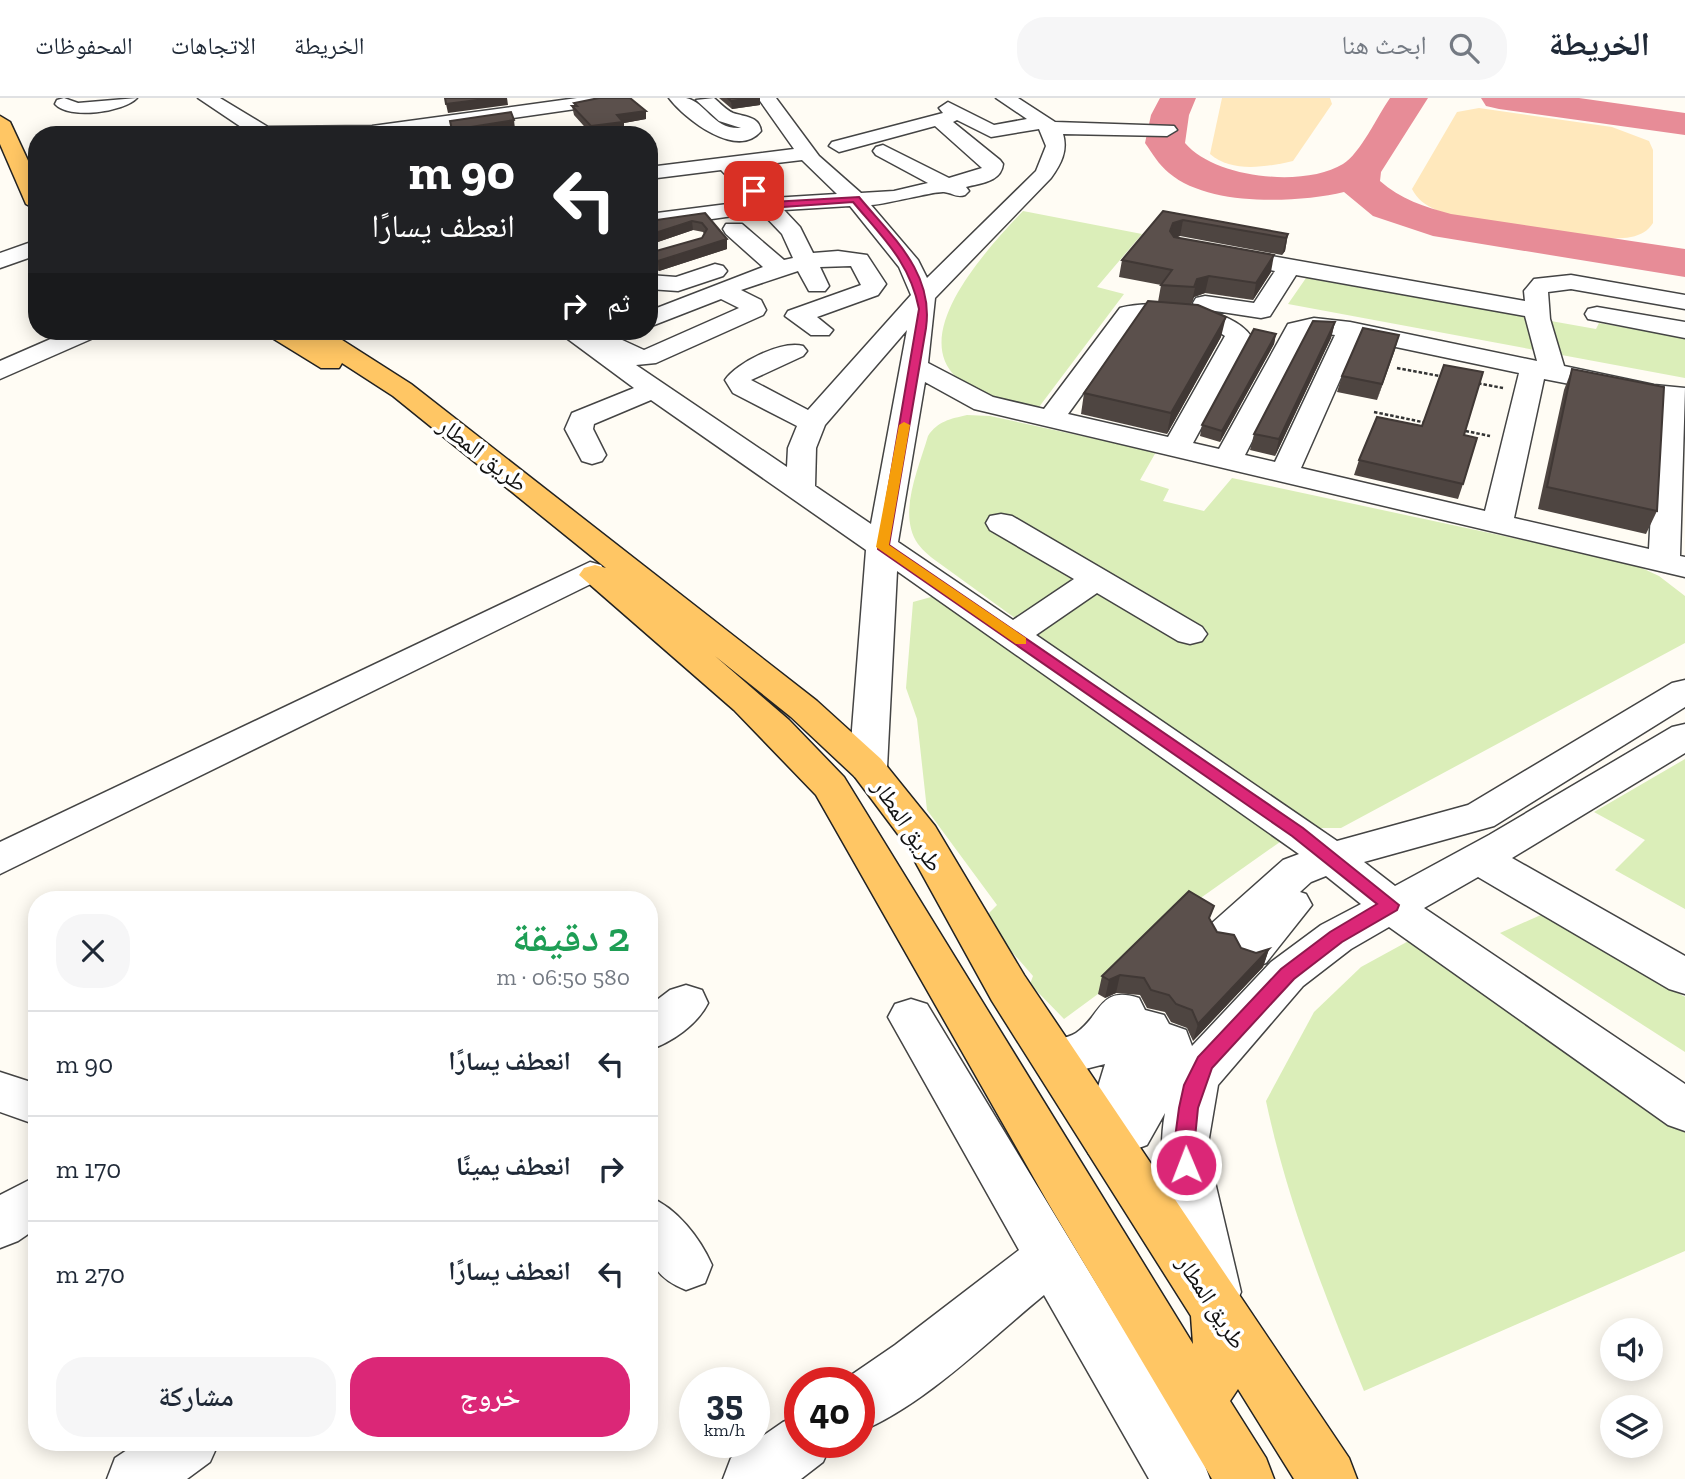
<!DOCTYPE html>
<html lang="ar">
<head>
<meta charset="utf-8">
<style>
	body { margin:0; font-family:"Zilla Slab","Noto Naskh Arabic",serif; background:#f6f6f7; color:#1f2937; direction:rtl; height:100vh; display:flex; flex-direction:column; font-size:26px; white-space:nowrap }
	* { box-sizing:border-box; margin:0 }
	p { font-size:23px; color:#747a83 }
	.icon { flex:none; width:38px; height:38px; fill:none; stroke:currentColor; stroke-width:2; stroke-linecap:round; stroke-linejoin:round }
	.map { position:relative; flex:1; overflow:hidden; direction:ltr }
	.details { position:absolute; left:28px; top:793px; width:630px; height:560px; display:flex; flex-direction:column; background:#fff; border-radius:28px; box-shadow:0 4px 18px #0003; direction:rtl }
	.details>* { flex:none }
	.top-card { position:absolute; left:28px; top:28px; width:630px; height:214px; border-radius:28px; box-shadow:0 4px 18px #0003; direction:rtl; background:#202124; color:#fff; overflow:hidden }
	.buttons { position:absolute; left:1600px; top:1220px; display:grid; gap:14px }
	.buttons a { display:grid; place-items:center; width:63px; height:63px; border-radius:50%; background:#fff; box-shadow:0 4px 18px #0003; font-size:35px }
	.speed { position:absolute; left:679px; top:1269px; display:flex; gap:14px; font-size:35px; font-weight:700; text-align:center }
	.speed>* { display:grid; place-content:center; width:91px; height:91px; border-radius:50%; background:#fff; box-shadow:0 4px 18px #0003; line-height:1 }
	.speed small { font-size:18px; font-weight:400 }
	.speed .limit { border:10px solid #d22; background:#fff; color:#111 }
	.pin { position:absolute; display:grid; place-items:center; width:60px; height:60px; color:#fff; margin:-30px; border-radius:14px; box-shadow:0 4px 10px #0006 }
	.me { position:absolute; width:77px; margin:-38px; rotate:359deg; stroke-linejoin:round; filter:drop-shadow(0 0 5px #0008) }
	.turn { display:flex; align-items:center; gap:24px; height:147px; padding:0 28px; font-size:32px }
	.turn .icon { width:91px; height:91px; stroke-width:2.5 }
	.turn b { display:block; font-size:49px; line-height:60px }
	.then { display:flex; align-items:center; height:66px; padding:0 28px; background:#0003; gap:14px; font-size:26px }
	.round { display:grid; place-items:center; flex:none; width:74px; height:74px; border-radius:28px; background:#f6f6f7 }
	.headline { display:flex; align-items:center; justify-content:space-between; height:119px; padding:0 28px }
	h1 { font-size:42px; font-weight:600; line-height:52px; color:#1e9e55 }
	.cta { display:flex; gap:14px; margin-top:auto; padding:14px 28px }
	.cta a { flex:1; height:80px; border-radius:28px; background:#db2777; color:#fff; font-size:28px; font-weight:600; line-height:80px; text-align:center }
	.cta a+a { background:#f6f6f7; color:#1f2937 }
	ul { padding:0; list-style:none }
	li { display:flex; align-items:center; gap:21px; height:105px; padding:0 28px; border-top:2px solid #e0e1e3 }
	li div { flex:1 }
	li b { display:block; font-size:26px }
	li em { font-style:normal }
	header { display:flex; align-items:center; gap:42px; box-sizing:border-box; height:98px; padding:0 35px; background:#fff; border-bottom:2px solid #e0e1e3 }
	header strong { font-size:33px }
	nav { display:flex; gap:38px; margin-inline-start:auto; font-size:24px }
	.search { width:490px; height:63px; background:#f6f6f7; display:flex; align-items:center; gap:18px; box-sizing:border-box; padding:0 24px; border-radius:28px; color:#747a83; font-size:26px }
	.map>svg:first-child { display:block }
	.green { fill:#dbeeb9 }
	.sand { fill:#ffe8bc }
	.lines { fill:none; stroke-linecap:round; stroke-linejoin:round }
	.taxiway { fill:#e78c97; fill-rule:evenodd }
	.minor-casing { stroke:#444; stroke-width:3 }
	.major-casing { stroke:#222; stroke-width:3 }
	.path { stroke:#333; stroke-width:2.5; stroke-dasharray:3.5 2; stroke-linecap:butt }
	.minor { fill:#fff; fill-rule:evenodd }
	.major { fill:#ffc664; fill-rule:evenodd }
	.wall { fill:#4e4541 }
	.shaded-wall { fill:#403835 }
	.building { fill:#5b504c; stroke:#403835; stroke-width:2 }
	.route { fill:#db2777; stroke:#8e194d; stroke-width:2 }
	.slow { fill:#f59e0b }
	.labels { text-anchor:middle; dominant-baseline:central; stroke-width:7; stroke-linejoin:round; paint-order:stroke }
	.street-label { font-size:24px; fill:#111; stroke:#fff }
</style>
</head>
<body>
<header>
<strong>الخريطة</strong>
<div class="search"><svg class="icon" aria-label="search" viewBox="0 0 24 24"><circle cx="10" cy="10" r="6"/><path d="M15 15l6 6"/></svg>ابحث هنا</div>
<nav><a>الخريطة</a><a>الاتجاهات</a><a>المحفوظات</a></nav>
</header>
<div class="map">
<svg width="1685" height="1381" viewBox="0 0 1685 1381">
	<rect width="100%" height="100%" fill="#fffcf4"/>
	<g class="green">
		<path d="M1023,113L1142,136L1097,189L1124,196L1036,313C1014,305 973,294 956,279C908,233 992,146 1023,113Z"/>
		<path d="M1306,180L1596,231L1599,225L1685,240V280L1288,206Z"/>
		<path d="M967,317L990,318L1156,354L1140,382L1169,391L1163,403L1204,413L1232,380L1631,465L1659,478L1685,498V545L1341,730H1305L939,465C932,460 923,453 918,446C897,416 919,370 928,338C938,323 950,321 967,317Z"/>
		<path d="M942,496L1287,739L1185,811L1098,896L1064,921L1030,886L1033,878L983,821L997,807L927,712L917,621L906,590L913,504Z"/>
		<path d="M1685,661V811L1615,772L1645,742L1594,714Z"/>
		<path d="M1543,816L1685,899V954L1500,835Z"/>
		<path d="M1414,840L1685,1031V1153L1364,1293C1325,1198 1287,1103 1266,1003L1314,914L1361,869Z"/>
	</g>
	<g class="sand">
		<path d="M1222,0H1330L1332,6L1293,63C1267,69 1231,75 1210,56Z"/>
		<path d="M1479,10L1612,29L1649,43L1653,52V125C1648,133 1641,137 1631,139C1597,146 1468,126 1436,112C1425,107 1417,101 1412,91L1457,14Z"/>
	</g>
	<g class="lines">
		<g class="taxiway">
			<path d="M1160,0H1196L1189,17L1185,45C1214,80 1304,90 1343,66C1360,56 1378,17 1390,0H1428L1381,74L1380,83C1400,101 1425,109 1451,116L1685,151V179L1433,138L1373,118L1344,94C1297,105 1209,109 1169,75C1159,67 1152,55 1145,45L1151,17Z"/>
			<path d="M1481,0H1579L1685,15V37L1499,11L1486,8Z"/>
		</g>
		<defs>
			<g id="minor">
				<path d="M64,0L78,5L137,0C124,14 69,22 55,6L57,2Z"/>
				<path d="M198,0H220L268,29L372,28L577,0H626L617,5L394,37H253Z"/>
				<path d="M669,0C674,0 681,0 686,0C706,4 713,32 741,30L719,23L696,2L714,0C720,5 726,12 733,15C745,19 759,18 761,33C737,62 685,21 669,0Z"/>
				<path d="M758,0H776L819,58L861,95L894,93L928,85L876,57L873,53L876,49L883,47L949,80L982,70L935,28L839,54L829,48L832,44L943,15L939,10L948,4L994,27L1027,21L996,0H1018L1055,24L1174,28L1177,32L1167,38L1063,36C1068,53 1061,66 1051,80L935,200L928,265L993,299L1044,311L1120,210C1154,201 1230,208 1251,238L1193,345L1219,351L1288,226L1314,220L1350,224L1537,263L1525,218L1296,177L1270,218L1261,220L1196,210L1193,205L1196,200L1205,198L1254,205L1275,173L1212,161L1209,156L1212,151L1220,149L1525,203L1524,193L1534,181L1571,177L1685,197V211L1571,191L1548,194L1550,221L1564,268L1654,287L1685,290L1680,458L1685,459V479L974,311L925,284L898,444L1013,522L1074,481L990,432L986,425L990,418L1001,416L1012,418L1202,529L1207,536L1202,543L1190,546L1178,543L1097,495L1036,537L1337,743L1468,707L1672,585L1685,582V609L1494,728L1364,764L1395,788L1489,737L1672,629L1685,626V655L1512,760L1685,858V896L1669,891L1478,779L1424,810L1685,986V1033L1668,1027L1389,829L1351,851L1303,888L1218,987L1209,1040L1211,1067L1241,1194L1233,1212L1214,1220L1195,1212L1187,1194C1175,1136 1154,1075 1165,1015L1147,1047L1106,1062L1089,1056L1082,1041L1105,966L1054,979L1038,974L1031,960L1038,946C1049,942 1067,941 1076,935C1102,917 1099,887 1139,900L1145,912L1164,917L1169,926L1186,932L1192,948L1271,864L1321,827L1361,806L1326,778L1311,784L1300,794L1306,796L1312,807L1266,865L1251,870L1236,865L1230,853L1212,849L1206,837L1212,825L1283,762L1299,756L897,473L887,670L881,679L868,683L855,679L849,670L866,452L651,302L594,326L593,331L606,357L602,363L592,366L582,363L565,331L572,315L634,290L557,233H585L596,240L607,235L644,252L739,210L721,201L649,229V213L763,169L726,136L723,131L726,126H742L784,162L793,160L782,136L761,114L649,130V116L751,103L721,72L649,81V69L794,51ZM957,22L991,39L1039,31L1046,48L1036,73L927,180L918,162L871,107C888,106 934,93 944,94C953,95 956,100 965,97L969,93L966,89C981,85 1001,84 1003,66L1000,62L953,24ZM802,62L837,96L772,100L742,69ZM850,108L899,169L911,197L808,312L751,282L803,258L807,253L803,248C782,242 736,265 725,282L733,295L797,328L788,350L787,369L636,267L656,265L763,217L766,212L761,202L741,192L798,173L809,193H825L829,188L820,169L851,168L861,187L788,213L785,218L811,237H829L833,232L817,219L878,197L886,186L867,157L838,153L813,155L800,129L784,112ZM1137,221C1165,220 1202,221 1225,238L1168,339L1068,316ZM907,232L871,426L815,388L816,350L825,327ZM1314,234L1335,237L1275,364L1245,357L1307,236ZM1358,241L1519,275L1485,413L1301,370ZM1544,281L1657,303L1649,451L1514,420Z"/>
				<path d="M37,142V157L0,170V155Z"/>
				<path d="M715,166L723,168L727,173L723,178L678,193L649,191V177L676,179Z"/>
				<path d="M1597,209L1685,224V240L1588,221L1585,216L1588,211Z"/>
				<path d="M69,233H102L98,238L0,281V263Z"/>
				<path d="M590,464L601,467L606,474L601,481L0,776V744Z"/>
				<path d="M686,887L702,892L708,905C697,927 672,944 649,952V908L670,892Z"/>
				<path d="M911,901L927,906L1202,1360L1210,1381H1149L1044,1197C989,1242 925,1307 859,1334V1284H841L895,1247L1019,1152L888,919L895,906Z"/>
				<path d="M0,974L37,986V1027L0,1014Z"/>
				<path d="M37,1078V1130L18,1143L0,1150V1097Z"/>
				<path d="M649,1099C677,1110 700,1140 712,1167L705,1185L686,1192C638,1173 649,1143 649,1099Z"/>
				<path d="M800,1317V1344H832L823,1364L801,1381H723L731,1360L783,1324Z"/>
				<path d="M139,1344H219L210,1364L187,1381H107L115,1360Z"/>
			</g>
			<g id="major">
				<path d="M0,18L10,24L37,82V112L26,106L0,46Z"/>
				<path d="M266,233L300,235L299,233H328L411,286L817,603L881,661L935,728L1024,877L1349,1360L1357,1381H1294L1238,1291L1230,1303L1266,1360L1274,1381H1212L1047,1103L816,697L734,612L579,477L584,470L595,467L606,470L393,298L342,265L339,270H321L269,238ZM715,558L791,619L855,679L906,747L992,903L1191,1218L1193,1246L844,679L789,622Z"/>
			</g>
		</defs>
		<use href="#minor" class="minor-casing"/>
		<use href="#major" class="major-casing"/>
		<g class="path">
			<path d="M1397,270L1503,290"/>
			<path d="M1374,314L1490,338"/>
		</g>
		<use href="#minor" class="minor"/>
		<use href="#major" class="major"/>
	</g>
	<g class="wall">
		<path d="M719,0H760V7L732,11Z"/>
		<path d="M574,5L646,21L624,25V33L592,37L574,17L572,8H575Z"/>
		<path d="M1163,113L1288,136L1285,153L1282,157L1180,138L1177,139L1271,174L1253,202L1205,195L1194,199L1191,207L1158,204L1161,187L1119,179L1122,162Z"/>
		<path d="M705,115L727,151L659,173L649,168V155L702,140L704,136L703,134L693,132L649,147Z"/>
		<path d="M1335,224L1331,240L1275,358L1250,352L1254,336Z"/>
		<path d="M1276,236L1274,246L1220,344L1200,338L1202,327Z"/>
		<path d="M1399,237L1377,302L1337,294L1342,278Z"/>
		<path d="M1221,239L1167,336L1081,316L1084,295Z"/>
		<path d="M1572,271L1657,413L1646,436L1538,411L1564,292Z"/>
		<path d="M1464,337L1463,386L1458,401L1354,377L1359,362Z"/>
		<path d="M1210,822L1217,834L1241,850L1256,855L1269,851L1263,869L1193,943L1187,930L1171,924L1165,914L1147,910L1140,897L1116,895L1105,900L1098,896L1102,878Z"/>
	</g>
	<g class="shaded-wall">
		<path d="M493,0H507L508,7L448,15L446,6Z"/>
		<path d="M752,0H760V7L732,11L731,3Z"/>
		<path d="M646,13V21L624,25V33L592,37L591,28L617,17Z"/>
		<path d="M514,22L515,31L482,37H453L452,32Z"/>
		<path d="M1183,122L1180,138L1170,142V133L1173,125Z"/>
		<path d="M692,123L693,132L649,147V137Z"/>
		<path d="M1288,136L1285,153L1282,157L1286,140Z"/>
		<path d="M727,141V151L659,173L658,163Z"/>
		<path d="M1274,157L1271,174L1253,202L1256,185Z"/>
		<path d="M1209,178L1205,195L1194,199L1191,207L1197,181Z"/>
		<path d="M1226,219L1221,239L1167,336L1171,315Z"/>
		<path d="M1335,224L1331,240L1275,358L1279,341Z"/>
		<path d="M1276,236L1274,246L1220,344L1222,333Z"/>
		<path d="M1399,237L1395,252L1377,302L1382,286Z"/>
		<path d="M1269,851L1263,869L1193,943L1198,926Z"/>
		<path d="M1120,877L1116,895L1105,900L1109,882Z"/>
	</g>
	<g class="building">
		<path d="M445,0H493L446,6Z"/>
		<path d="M599,0H630L646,13L617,17L623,24L591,28L572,8H577L574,5Z"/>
		<path d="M728,0H752L731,3Z"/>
		<path d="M511,14L514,22L452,32L450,23Z"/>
		<path d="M1163,113L1288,136L1286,140L1183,122L1173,125L1170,133L1174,139L1274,157L1256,185L1209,178L1197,181L1194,189L1161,187L1172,172L1122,162Z"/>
		<path d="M705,115L727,141L658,163L649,158V155L702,140L707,131L702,125L692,123L649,137V123Z"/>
		<path d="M1148,203L1198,207L1226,219L1171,315L1084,295Z"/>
		<path d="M1313,223L1335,224L1279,341L1254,336Z"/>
		<path d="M1363,230L1399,237L1382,286L1342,278Z"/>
		<path d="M1254,231L1276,236L1222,333L1202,327Z"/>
		<path d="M1444,267L1483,274L1464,337L1477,340L1463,386L1359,362L1377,319L1422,328Z"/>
		<path d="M1572,271L1664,289L1657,413L1547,389Z"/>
		<path d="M1189,793L1214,808L1209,820L1217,834L1234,837L1241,850L1256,855L1269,851L1198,926L1192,912L1176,906L1169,897L1151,892L1144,880L1120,877L1109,882L1102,878Z"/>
	</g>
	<path class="route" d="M751,91H757L771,104L859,99C892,139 934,174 926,230L889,447L1303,730L1399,807L1397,812L1342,844L1294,881L1212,970L1198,1010L1195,1040L1196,1067L1193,1074L1186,1076L1179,1074L1175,1040L1179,1010L1184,987L1198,959L1281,871L1330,834L1377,806L1292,738L878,451L919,211C910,164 882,139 853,104L769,110L751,95Z"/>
	<path class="slow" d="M904,324L910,327L889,447L1026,540V546H1016L876,449L899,327Z"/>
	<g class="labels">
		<g class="street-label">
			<text transform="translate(483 356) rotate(38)">طريق المطار</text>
			<text transform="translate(908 727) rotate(56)">طريق المطار</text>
			<text transform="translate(1212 1204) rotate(57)">طريق المطار</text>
		</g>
	</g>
</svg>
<div class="buttons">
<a><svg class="icon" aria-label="sound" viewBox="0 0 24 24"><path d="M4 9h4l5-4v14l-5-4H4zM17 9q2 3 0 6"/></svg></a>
<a><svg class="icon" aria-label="layers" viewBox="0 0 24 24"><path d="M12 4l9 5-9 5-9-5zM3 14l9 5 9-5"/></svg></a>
</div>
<div class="speed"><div>35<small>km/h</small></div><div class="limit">40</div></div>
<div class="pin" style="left:754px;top:93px;background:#d93025"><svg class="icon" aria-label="arrive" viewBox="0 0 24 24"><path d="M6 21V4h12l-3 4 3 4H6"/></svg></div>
<svg class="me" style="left:1186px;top:1067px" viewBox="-20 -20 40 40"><circle r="17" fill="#db2777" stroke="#fff" stroke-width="3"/><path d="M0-11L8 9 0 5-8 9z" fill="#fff"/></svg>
<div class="top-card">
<div class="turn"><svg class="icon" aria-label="left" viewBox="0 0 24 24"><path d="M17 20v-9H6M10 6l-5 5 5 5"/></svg><div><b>90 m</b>انعطف يسارًا</div></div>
<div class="then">ثم<svg class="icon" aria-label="right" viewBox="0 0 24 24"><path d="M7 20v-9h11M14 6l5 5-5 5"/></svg></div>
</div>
<section class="details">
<div class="headline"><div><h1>2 دقيقة</h1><p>580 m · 06:50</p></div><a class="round"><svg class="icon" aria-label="close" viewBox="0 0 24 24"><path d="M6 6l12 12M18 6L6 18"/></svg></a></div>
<ul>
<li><svg class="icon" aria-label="left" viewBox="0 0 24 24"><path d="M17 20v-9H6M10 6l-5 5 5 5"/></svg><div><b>انعطف يسارًا</b></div><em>90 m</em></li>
<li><svg class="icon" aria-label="right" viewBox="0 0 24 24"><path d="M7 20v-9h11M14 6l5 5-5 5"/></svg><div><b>انعطف يمينًا</b></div><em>170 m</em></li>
<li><svg class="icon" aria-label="left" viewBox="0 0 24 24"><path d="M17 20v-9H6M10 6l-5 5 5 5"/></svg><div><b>انعطف يسارًا</b></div><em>270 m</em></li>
</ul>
<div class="cta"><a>خروج</a><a>مشاركة</a></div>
</section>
</div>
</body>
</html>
